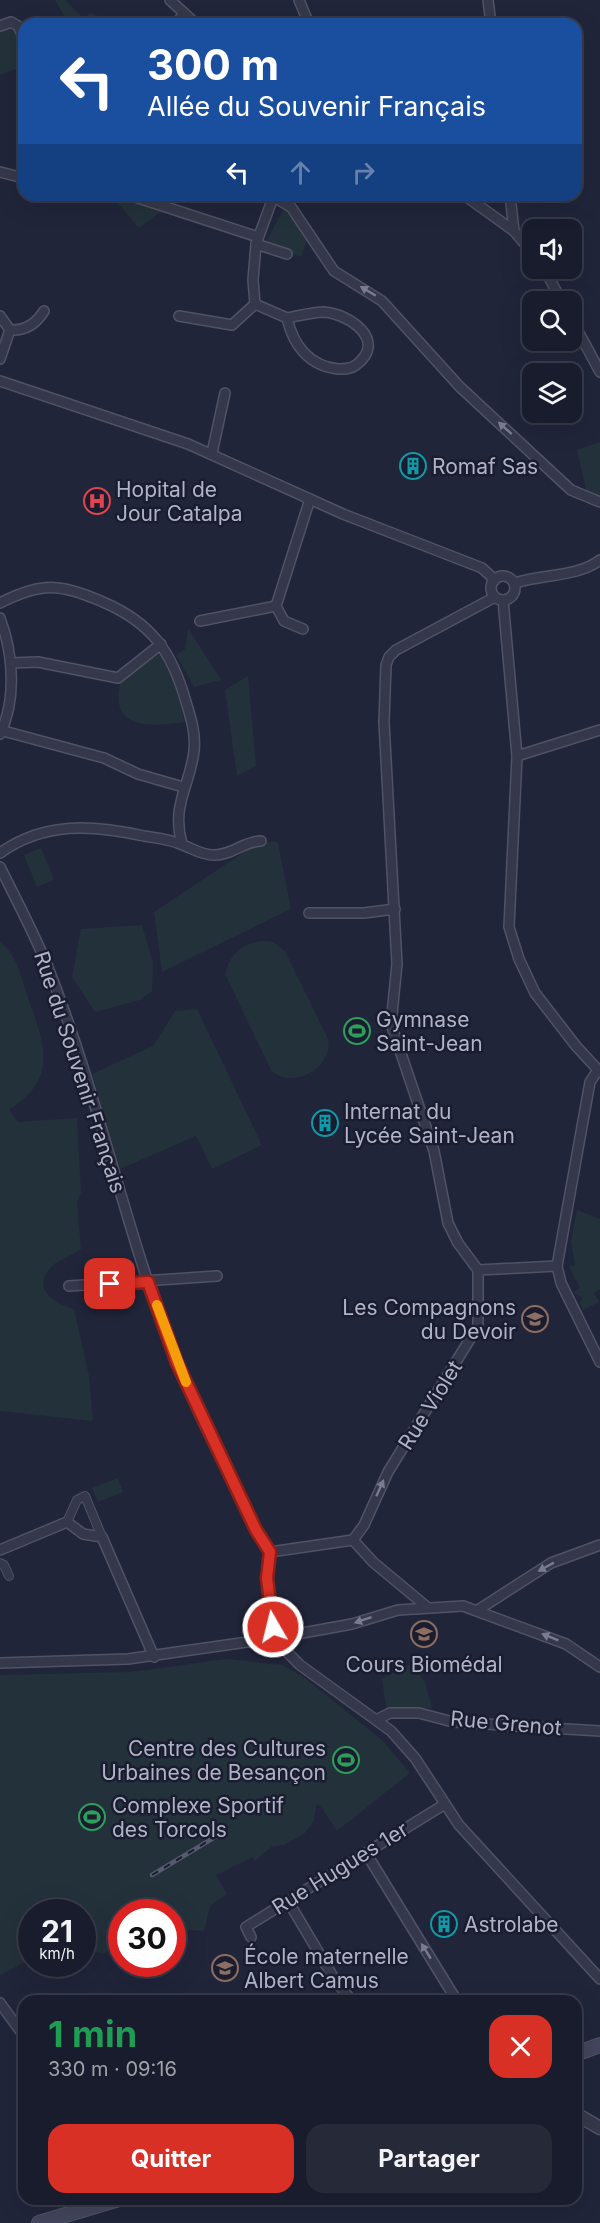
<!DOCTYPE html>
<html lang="fr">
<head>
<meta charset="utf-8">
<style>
	body { margin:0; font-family:Inter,sans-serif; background:#262938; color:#f1f3f6; height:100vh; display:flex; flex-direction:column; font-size:22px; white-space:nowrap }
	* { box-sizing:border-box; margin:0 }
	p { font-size:20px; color:#9fa1a9 }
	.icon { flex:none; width:33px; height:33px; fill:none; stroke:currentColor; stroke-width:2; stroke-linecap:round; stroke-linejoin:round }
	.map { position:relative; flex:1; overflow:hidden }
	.sheet { position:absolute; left:18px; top:1995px; width:564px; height:210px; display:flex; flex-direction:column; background:#191c2c; border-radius:18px; box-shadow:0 6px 24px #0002,0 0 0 2px #373a48 }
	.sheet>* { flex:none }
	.hud { position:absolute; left:18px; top:18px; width:564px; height:183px; border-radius:18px; box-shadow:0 6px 24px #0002,0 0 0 2px #373a48; background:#1a4fa0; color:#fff; overflow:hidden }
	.controls { position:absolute; left:522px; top:219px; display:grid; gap:12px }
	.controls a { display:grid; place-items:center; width:60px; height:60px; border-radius:12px; background:#191c2c; box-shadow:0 6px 24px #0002,0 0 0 2px #373a48; font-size:30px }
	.speed { position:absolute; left:18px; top:1899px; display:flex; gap:12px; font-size:30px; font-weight:700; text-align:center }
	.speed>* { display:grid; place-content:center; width:78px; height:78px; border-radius:50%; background:#191c2c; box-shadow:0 6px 24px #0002,0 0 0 2px #373a48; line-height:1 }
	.speed small { font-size:15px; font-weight:400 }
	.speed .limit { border:9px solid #d22; background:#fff; color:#111 }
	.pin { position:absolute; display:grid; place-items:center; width:51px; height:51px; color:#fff; margin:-26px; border-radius:12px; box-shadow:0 3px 9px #0006 }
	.me { position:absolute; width:66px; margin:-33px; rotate:352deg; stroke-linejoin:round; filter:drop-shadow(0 0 4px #0008) }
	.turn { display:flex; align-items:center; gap:21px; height:126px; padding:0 30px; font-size:27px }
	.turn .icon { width:78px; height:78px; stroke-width:2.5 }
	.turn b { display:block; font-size:42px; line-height:51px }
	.lanes { display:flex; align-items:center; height:57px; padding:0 30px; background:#0003; justify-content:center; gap:30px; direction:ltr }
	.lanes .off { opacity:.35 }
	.round { display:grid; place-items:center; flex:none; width:63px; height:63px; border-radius:18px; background:#262938 }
	.headline { display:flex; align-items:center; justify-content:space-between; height:102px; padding:0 30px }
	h1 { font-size:36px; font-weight:700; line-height:45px; color:#1e9e55 }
	.action { display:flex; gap:12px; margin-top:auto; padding:12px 30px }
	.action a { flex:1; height:69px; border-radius:18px; background:#d93025; color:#fff; font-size:24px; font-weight:700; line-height:69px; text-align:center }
	.action a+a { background:#262938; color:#f1f3f6 }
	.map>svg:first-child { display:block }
	.green { fill:#23313b }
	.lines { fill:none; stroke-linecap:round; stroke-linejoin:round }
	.pedestrian-casing { stroke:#505265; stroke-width:10 }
	.minor-casing { stroke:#505265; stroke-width:12 }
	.tertiary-casing { stroke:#505265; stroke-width:15 }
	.secondary-casing { stroke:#505265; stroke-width:16 }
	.pedestrian { stroke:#35384a; stroke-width:8 }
	.minor { stroke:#35384a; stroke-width:9 }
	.tertiary { stroke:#35384a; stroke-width:12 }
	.secondary { stroke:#43455d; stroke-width:14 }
	.rail-casing { stroke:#575a71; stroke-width:4.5 }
	.rail { stroke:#1a1d2f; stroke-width:2; stroke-dasharray:7; stroke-linecap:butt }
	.oneway { fill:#797b8e }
	.route-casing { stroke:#8d1f18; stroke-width:15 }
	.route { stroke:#d93025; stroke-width:10 }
	.slow { stroke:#f59e0b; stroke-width:10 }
	.labels { text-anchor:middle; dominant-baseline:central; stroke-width:5; stroke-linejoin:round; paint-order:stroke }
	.poi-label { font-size:21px; fill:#b0b2c6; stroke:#1a1d2f; text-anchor:start }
	.street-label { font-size:21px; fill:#b0b2c6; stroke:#1a1d2f }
</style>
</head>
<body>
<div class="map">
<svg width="600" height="2223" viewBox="0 0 600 2223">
	<rect width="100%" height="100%" fill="#21253a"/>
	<g class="green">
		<path d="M55,0H65L84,19L90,13L120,24H69Z"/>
		<path d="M4,28L15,31L24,48V66L0,75V32Z"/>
		<path d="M113,197L163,210L139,228Z"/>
		<path d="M284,208L307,240L301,257L266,242Z"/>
		<path d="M600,442V496L587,493L577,450Z"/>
		<path d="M188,628L221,680L194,687L176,655L185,649Z"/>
		<path d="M160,654L173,679L185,722C154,726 110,732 120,684L109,681L126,678L155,655Z"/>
		<path d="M248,676L256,766L237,776L225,690Z"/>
		<path d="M274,841L278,843L291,909L162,972L154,912L253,846Z"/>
		<path d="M41,848L54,880L37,887L24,855Z"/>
		<path d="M142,925L153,963L152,991L140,1000L95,1012L72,977L81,929Z"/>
		<path d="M264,941L273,942L285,951L328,1039C334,1068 292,1091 271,1070L225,974C229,954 244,942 264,941Z"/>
		<path d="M0,942C17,955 21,976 27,995C44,1043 60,1077 9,1110L18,1122L77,1118L81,1193L77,1202L81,1249C72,1256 60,1259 52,1266C30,1288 54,1304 74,1309L89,1376L93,1421L0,1411Z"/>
		<path d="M197,1009L262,1145L212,1169L196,1136L120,1169L92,1074L153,1046L175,1011Z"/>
		<path d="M577,1210L600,1219V1289L594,1293L599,1302L583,1310L580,1303L583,1297L573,1293L580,1288L569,1267L575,1265L571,1241Z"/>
		<path d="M118,1478L123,1492L98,1502L92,1488Z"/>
		<path d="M226,1659L282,1665L305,1678L382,1740L410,1773L337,1831L319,1804L316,1806L314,1821L304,1834L284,1845L271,1847L255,1861L253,1857L216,1875L227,1894L210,1906L204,1931L173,1929L172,1912H122L121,1945L103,1954L83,1948L82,1912H32L31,1959L0,1975V1675L132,1672Z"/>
		<path d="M412,1664L425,1683L432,1708H386L382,1679Z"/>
	</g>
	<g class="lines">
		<defs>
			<g id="pedestrian">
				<path d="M67,1522L77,1500L85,1496L102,1537"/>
				<path d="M0,1563L4,1565L9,1576"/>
			</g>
			<g id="minor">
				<path d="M170,0L196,24"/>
				<path d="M299,0L309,24"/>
				<path d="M488,0L491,24"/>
				<path d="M176,24L184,13"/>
				<path d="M0,26L11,22L18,26L24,38"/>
				<path d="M0,172L24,178"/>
				<path d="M129,195L258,237"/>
				<path d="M464,195L514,231L532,252"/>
				<path d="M510,195L514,231"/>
				<path d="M274,197L291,207L334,271L382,301L460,387L571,490L600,502"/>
				<path d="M256,244L287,254"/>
				<path d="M544,268L562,302"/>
				<path d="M255,304L287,318C293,345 309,366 338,369C345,369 351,369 356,365C388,341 350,314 324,312C312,312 299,316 287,318"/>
				<path d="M0,316L10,330"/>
				<path d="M179,316L232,325L255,304L253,280L256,244L274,195"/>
				<path d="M572,320L600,372"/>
				<path d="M0,359L10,330C25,331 36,324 44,311"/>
				<path d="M0,381L188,444L343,514L482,568L495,580"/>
				<path d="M212,453L225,393"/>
				<circle cx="503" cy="588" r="12"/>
				<path d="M515,583C542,574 578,577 600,560"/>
				<path d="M503,600L517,756L509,927L519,959L535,993L576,1046L600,1072"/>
				<path d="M0,603C41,582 60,583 103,602C152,623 172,652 186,702C191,718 196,734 194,751C190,786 171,805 182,844"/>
				<path d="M0,618C13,653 17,699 0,734"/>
				<path d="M200,621L276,606"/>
				<path d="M303,629L284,621L276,606L310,499"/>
				<path d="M11,663L38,662L118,678L161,644"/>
				<path d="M0,730L104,758L138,774L183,787"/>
				<path d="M517,756L600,730"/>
				<path d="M0,853C45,821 93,825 144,836C156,838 169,839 180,844C192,848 201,855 214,855C233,855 244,841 261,841"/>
				<path d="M0,867C16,899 33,931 47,965C99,1095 125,1233 177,1362C199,1419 230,1475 256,1530L270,1552L267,1578L273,1627"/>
				<path d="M309,913H364L395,909"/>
				<path d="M598,1070L590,1082L557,1266L561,1283L600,1362"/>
				<path d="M478,1270L458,1243L448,1223L434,1151L391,1024L397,964L384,722L386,665L389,657L396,650L495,597"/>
				<path d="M478,1270L557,1266"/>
				<path d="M69,1286L217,1276"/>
				<path d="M353,1540L364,1525L388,1472L478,1326V1270"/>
				<path d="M353,1540L373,1562L427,1607"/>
				<path d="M0,1550L67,1522L83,1534L102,1537L154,1657"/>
				<path d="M270,1552L353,1540"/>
				<path d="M478,1610L551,1563L600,1545"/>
				<circle cx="274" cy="1639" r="12"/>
				<path d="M286,1636L352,1624L398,1610L463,1606L566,1644L600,1667"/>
				<path d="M283,1648L300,1665L391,1731L415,1758L459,1825L600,1979"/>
				<path d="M0,1663L128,1659L261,1640"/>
				<path d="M378,1719L390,1713H419L453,1722L600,1731"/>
				<path d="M366,1853L457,2001"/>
				<path d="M288,1901L335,1980L352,2001"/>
				<path d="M251,1937L246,1927L445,1804"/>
				<path d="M0,2003L24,2036"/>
			</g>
			<path id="tertiary" d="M576,2114L600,2128"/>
			<g id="secondary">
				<path d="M576,2054L600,2045"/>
				<path d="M39,2223L119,2199"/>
			</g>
		</defs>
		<use href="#pedestrian" class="pedestrian-casing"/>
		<use href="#minor" class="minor-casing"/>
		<use href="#tertiary" class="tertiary-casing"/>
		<use href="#secondary" class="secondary-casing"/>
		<use href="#pedestrian" class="pedestrian"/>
		<use href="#minor" class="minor"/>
		<use href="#tertiary" class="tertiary"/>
		<use href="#secondary" class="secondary"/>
		<defs>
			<path id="rail" d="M152,1875L225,1831"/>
		</defs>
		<use href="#rail" class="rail-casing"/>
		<use href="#rail" class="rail"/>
	</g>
	<defs><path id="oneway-solid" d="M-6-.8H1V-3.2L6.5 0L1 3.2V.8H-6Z" transform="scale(1.5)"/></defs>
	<g class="oneway">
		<use href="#oneway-solid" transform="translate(368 291) rotate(-149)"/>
		<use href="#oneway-solid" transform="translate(505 428) rotate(-138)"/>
		<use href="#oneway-solid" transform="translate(380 1488) rotate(-66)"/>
		<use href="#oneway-solid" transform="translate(546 1567) rotate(151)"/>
		<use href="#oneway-solid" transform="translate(363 1620) rotate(161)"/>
		<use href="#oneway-solid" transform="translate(550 1637) rotate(-158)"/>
		<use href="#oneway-solid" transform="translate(426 1951) rotate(-122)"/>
	</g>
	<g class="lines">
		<defs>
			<path id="route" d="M110,1284L148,1282L177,1363L256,1530L270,1552L267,1578L273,1627"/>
		</defs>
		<use href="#route" class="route-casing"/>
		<use href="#route" class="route"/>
		<path class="slow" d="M157,1305L186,1382"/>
	</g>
	<defs>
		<symbol id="building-ring" viewBox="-11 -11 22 22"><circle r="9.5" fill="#1a1d2f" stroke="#0f9aa8" stroke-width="1.5"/><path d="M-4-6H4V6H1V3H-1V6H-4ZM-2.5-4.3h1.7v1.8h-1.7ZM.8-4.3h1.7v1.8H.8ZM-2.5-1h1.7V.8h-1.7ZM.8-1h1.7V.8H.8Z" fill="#0f9aa8"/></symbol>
		<symbol id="hospital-ring" viewBox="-11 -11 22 22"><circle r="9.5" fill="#1a1d2f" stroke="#e0444e" stroke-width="1.5"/><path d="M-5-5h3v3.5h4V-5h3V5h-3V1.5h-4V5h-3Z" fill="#e0444e"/></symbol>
		<symbol id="stadium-ring" viewBox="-11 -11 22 22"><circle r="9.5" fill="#1a1d2f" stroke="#2e9e5b" stroke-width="1.5"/><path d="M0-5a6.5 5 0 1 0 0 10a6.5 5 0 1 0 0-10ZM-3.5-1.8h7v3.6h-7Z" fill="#2e9e5b"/></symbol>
		<symbol id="university-ring" viewBox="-11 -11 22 22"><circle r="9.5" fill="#1a1d2f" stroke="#8d6e63" stroke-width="1.5"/><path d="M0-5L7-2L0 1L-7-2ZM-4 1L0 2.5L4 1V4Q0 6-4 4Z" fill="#8d6e63"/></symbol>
		<symbol id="school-ring" viewBox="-11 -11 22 22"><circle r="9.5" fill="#1a1d2f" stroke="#8d6e63" stroke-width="1.5"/><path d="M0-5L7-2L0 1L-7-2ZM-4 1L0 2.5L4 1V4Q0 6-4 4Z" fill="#8d6e63"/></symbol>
	</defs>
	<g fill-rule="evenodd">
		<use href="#building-ring" x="398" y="451" width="30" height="30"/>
		<use href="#hospital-ring" x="82" y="486" width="30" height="30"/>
		<use href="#stadium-ring" x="342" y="1016" width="30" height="30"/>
		<use href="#building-ring" x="310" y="1108" width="30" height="30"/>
		<use href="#university-ring" x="520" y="1304" width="30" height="30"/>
		<use href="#university-ring" x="409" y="1619" width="30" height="30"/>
		<use href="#stadium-ring" x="331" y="1745" width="30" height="30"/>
		<use href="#stadium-ring" x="77" y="1802" width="30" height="30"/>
		<use href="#building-ring" x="429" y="1909" width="30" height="30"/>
		<use href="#school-ring" x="210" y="1953" width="30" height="30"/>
	</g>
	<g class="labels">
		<g class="poi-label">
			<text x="432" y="466">Romaf Sas</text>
			<text x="116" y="489">Hopital de<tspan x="116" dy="24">Jour Catalpa</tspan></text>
			<text x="376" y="1019">Gymnase<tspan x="376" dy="24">Saint-Jean</tspan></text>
			<text x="344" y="1111">Internat du<tspan x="344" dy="24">Lycée Saint-Jean</tspan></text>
			<text x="516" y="1307" text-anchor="end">Les Compagnons<tspan x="516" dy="24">du Devoir</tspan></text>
			<text x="424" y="1664" text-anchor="middle">Cours Biomédal</text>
			<text x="326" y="1748" text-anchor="end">Centre des Cultures<tspan x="326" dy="24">Urbaines de Besançon</tspan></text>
			<text x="112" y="1805">Complexe Sportif<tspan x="112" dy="24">des Torcols</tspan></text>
			<text x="464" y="1924">Astrolabe</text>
			<text x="244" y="1956">École maternelle<tspan x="244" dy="24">Albert Camus</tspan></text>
		</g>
		<g class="street-label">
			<text transform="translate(80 1072) rotate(72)">Rue du Souvenir Français</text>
			<text transform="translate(430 1405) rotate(-58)">Rue Violet</text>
			<text transform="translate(506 1723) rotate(5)">Rue Grenot</text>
			<text transform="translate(340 1868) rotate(-32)">Rue Hugues 1er</text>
		</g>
	</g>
</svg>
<div class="controls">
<a><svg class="icon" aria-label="sound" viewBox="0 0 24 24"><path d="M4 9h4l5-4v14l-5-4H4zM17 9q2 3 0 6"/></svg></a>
<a><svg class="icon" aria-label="search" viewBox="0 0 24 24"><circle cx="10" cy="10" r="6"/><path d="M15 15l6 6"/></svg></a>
<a><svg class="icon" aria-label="layers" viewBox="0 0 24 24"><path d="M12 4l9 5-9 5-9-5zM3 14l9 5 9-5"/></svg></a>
</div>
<div class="speed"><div>21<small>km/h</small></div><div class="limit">30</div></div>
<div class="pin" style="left:110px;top:1284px;background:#d93025"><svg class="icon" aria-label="arrive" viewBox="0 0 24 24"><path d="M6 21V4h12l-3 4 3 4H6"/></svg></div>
<svg class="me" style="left:273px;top:1627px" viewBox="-20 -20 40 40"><circle r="17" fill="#d93025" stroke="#fff" stroke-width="3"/><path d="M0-11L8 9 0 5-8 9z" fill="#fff"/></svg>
<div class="hud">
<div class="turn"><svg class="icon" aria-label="left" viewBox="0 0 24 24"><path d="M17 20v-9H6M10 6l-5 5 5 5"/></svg><div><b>300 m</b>Allée du Souvenir Français</div></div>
<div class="lanes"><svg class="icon" aria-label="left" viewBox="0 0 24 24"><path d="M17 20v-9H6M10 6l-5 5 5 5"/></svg><svg class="icon off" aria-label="ahead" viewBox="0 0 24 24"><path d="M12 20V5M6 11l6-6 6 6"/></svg><svg class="icon off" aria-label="right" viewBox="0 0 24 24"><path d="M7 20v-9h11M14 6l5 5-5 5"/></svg></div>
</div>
<section class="sheet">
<div class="headline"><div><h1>1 min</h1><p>330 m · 09:16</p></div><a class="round" style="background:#d93025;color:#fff"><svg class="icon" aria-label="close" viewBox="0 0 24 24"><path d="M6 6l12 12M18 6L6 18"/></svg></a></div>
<div class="action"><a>Quitter</a><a>Partager</a></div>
</section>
</div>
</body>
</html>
